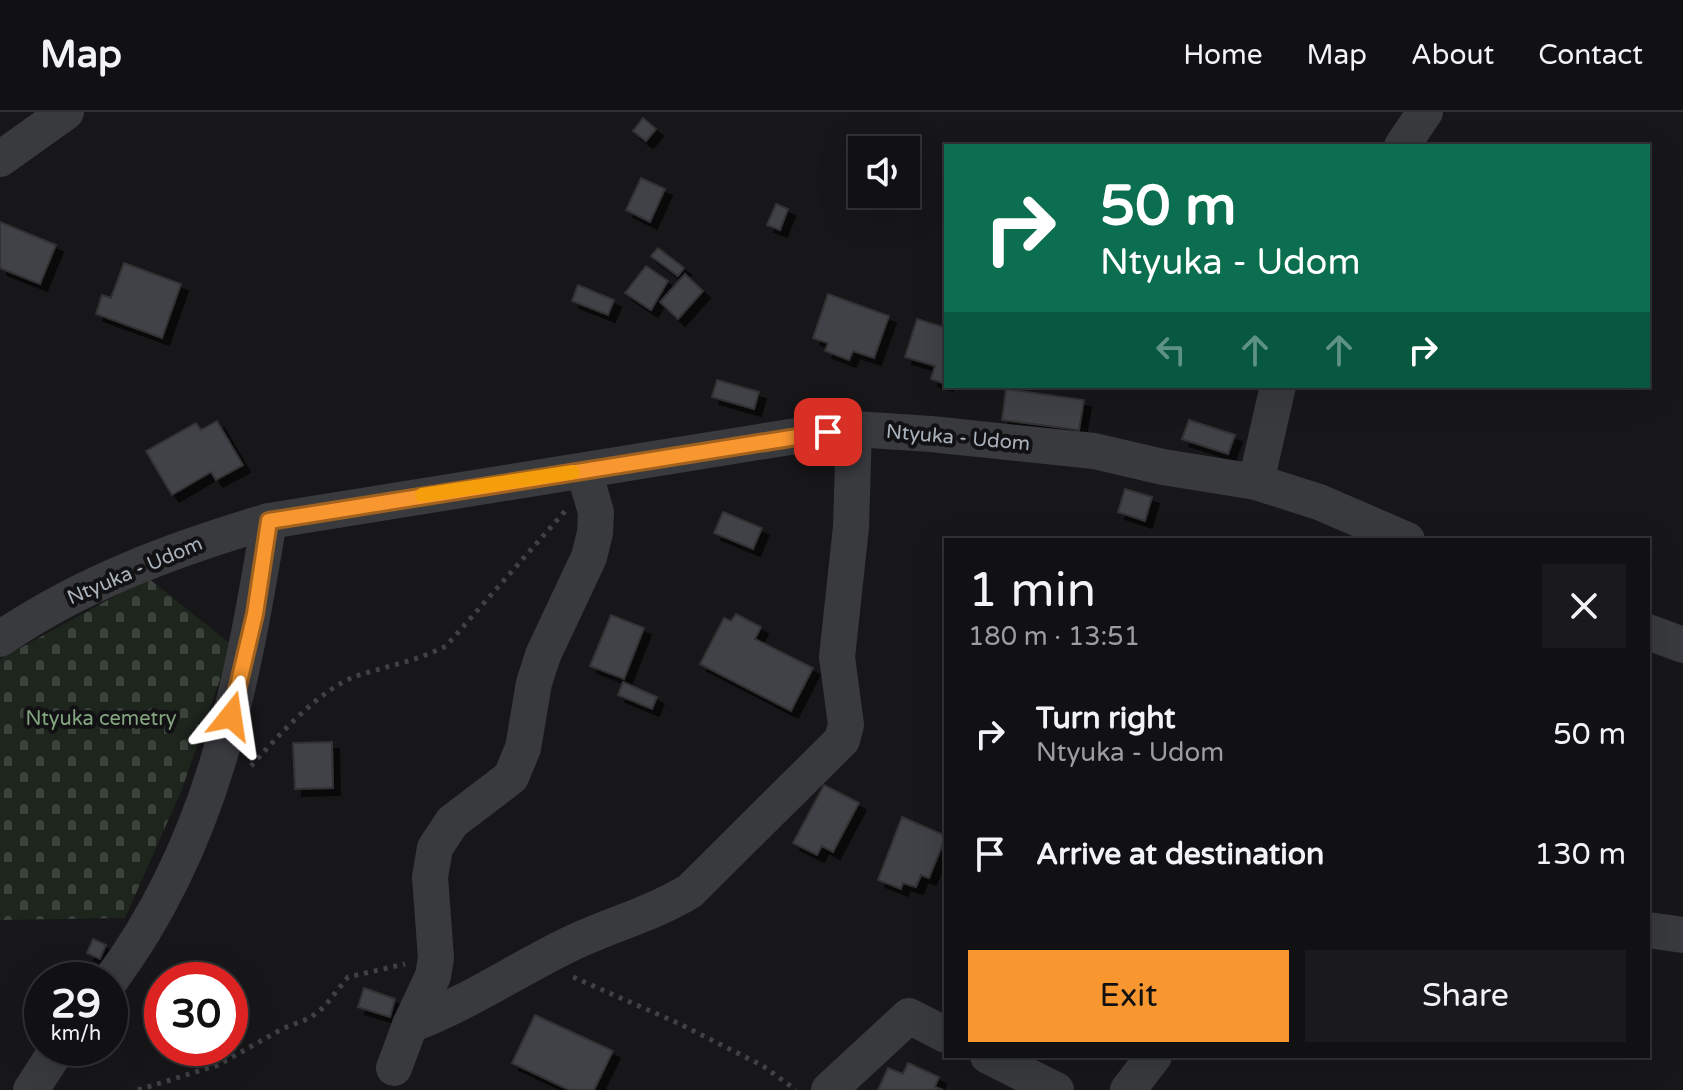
<!DOCTYPE html>
<html lang="en">
<head>
<meta charset="utf-8">
<style>
	body { margin:0; font-family:"Varela Round",sans-serif; background:#1a1a1c; color:#f1f3f6; height:100vh; display:flex; flex-direction:column; font-size:30px; white-space:nowrap }
	* { box-sizing:border-box; margin:0 }
	p { font-size:26px; color:#9c9da0 }
	.icon { flex:none; width:44px; height:44px; fill:none; stroke:currentColor; stroke-width:2; stroke-linecap:round; stroke-linejoin:round }
	.map { position:relative; flex:1; overflow:hidden }
	.drawer { position:absolute; left:944px; top:426px; width:706px; height:520px; display:flex; flex-direction:column; background:#111113; border-radius:0px; box-shadow:0 8px 32px #0002,0 0 0 2px #303133 }
	.drawer>* { flex:none }
	.hud { position:absolute; left:944px; top:32px; width:706px; height:244px; border-radius:0px; box-shadow:0 8px 32px #0002,0 0 0 2px #303133; background:#0b6e4f; color:#fff; overflow:hidden }
	.tools { position:absolute; left:848px; top:24px; display:grid; gap:16px }
	.tools a { display:grid; place-items:center; width:72px; height:72px; border-radius:0px; background:#111113; box-shadow:0 8px 32px #0002,0 0 0 2px #303133; font-size:40px }
	.speed { position:absolute; left:24px; top:850px; display:flex; gap:16px; font-size:40px; font-weight:700; text-align:center }
	.speed>* { display:grid; place-content:center; width:104px; height:104px; border-radius:50%; background:#111113; box-shadow:0 8px 32px #0002,0 0 0 2px #303133; line-height:1 }
	.speed small { font-size:20px; font-weight:400 }
	.speed .limit { border:12px solid #d22; background:#fff; color:#111 }
	.pin { position:absolute; display:grid; place-items:center; width:68px; height:68px; color:#fff; margin:-34px; border-radius:16px; box-shadow:0 4px 12px #0006 }
	.me { position:absolute; width:88px; margin:-44px; rotate:15deg; stroke-linejoin:round; filter:drop-shadow(0 0 6px #0008) }
	.turn { display:flex; align-items:center; gap:28px; height:168px; padding:0 24px; font-size:36px }
	.turn .icon { width:104px; height:104px; stroke-width:2.5 }
	.turn b { display:block; font-size:56px; line-height:68px }
	.lanes { display:flex; align-items:center; height:76px; padding:0 24px; background:#0003; justify-content:center; gap:40px; direction:ltr }
	.lanes .off { opacity:.35 }
	.round { display:grid; place-items:center; flex:none; width:84px; height:84px; border-radius:0px; background:#1a1a1c }
	.overview { display:flex; align-items:center; justify-content:space-between; height:136px; padding:0 24px }
	h1 { font-size:48px; font-weight:600; line-height:60px }
	.action { display:flex; gap:16px; margin-top:auto; padding:16px 24px }
	.action a { flex:1; height:92px; border-radius:0px; background:#f89630; color:#111; font-size:32px; font-weight:600; line-height:92px; text-align:center }
	.action a+a { background:#1a1a1c; color:#f1f3f6 }
	ul { padding:0; list-style:none }
	li { display:flex; align-items:center; gap:24px; height:120px; padding:0 24px }
	li div { flex:1 }
	li b { display:block; font-size:30px }
	li em { font-style:normal }
	header { display:flex; align-items:center; gap:48px; box-sizing:border-box; height:112px; padding:0 40px; background:#111113; border-bottom:2px solid #303133 }
	header strong { font-size:38px }
	nav { display:flex; gap:44px; margin-inline-start:auto; font-size:28px }
	.map>svg:first-child { display:block }
	.cemetery { fill:url(#cemetery-stones) }
	.building { fill:#414346; stroke:#313235; stroke-width:2; filter:url(#shadow) }
	.lines { fill:none; stroke-linecap:round; stroke-linejoin:round }
	.path { stroke:#3e4145; stroke-width:5; stroke-dasharray:4 6; stroke-linecap:butt }
	.minor { stroke:#383a3e; stroke-width:36 }
	.route-casing { stroke:#a1621f; stroke-width:20 }
	.route { stroke:#f89630; stroke-width:14 }
	.slow { stroke:#f59e0b; stroke-width:14 }
	.labels { text-anchor:middle; dominant-baseline:central; stroke-width:8; stroke-linejoin:round; paint-order:stroke }
	.street-label { font-size:20px; fill:#a9b1ba; stroke:#121214 }
	.park-label { font-size:20px; fill:#83a57f; stroke:#121214 }
</style>
</head>
<body>
<header>
<strong>Map</strong>
<nav><a>Home</a><a>Map</a><a>About</a><a>Contact</a></nav>
</header>
<div class="map">
<svg width="1683" height="978" viewBox="0 0 1683 978">
	<defs>
		<pattern id="cemetery-stones" width="16" height="16" patternUnits="userSpaceOnUse" patternTransform="scale(2)"><rect width="16" height="16" fill="#1d251d"/><path d="M2 7V4a2 2 0 0 1 4 0v3zM10 15v-3a2 2 0 0 1 4 0v3z" fill="#3b423c"/></pattern>
		<filter id="shadow"><feDropShadow dx="7" dy="7" stdDeviation="0" flood-color="#0009"/></filter>
	</defs>
	<rect width="100%" height="100%" fill="#171719"/>
	<path class="cemetery" d="M148,466L232,533L182,677L125,806L0,808V547Z"/>
	<g class="building">
		<path d="M643,6L656,17L646,29L633,19Z"/>
		<path d="M641,66L665,77L650,110L626,98Z"/>
		<path d="M776,92L788,97L780,118L767,113Z"/>
		<path d="M0,110L56,133L40,172L0,156Z"/>
		<path d="M658,136L684,156L678,164L651,144Z"/>
		<path d="M124,151L181,172L162,226L96,202L102,183L111,186Z"/>
		<path d="M646,154L668,169L651,198L625,181Z"/>
		<path d="M685,162L703,179L678,207L660,190Z"/>
		<path d="M578,173L614,188L608,203L572,189Z"/>
		<path d="M828,182L889,204L874,246L853,239L849,248L825,239L828,231L813,226Z"/>
		<path d="M917,207L946,216V272L931,267L935,254L905,245Z"/>
		<path d="M717,268L759,280L754,297L712,285Z"/>
		<path d="M1006,277L1084,288L1079,318L1002,308Z"/>
		<path d="M1189,308L1235,323L1228,342L1182,327Z"/>
		<path d="M217,309L243,353L216,368L211,360L172,383L146,339L196,311L201,318Z"/>
		<path d="M1125,377L1152,385L1145,409L1118,400Z"/>
		<path d="M723,400L762,416L753,437L714,421Z"/>
		<path d="M736,502L761,515L755,527L813,556L791,599L700,552L724,506L731,509Z"/>
		<path d="M611,503L644,516L624,567L590,554Z"/>
		<path d="M623,570L657,585L652,597L618,583Z"/>
		<path d="M332,630L333,676L295,677L293,631Z"/>
		<path d="M824,673L859,691L833,740L822,734L817,743L793,731Z"/>
		<path d="M902,705L946,724L929,766L921,763L916,775L903,771L901,777L878,768Z"/>
		<path d="M93,827L106,833L100,847L87,841Z"/>
		<path d="M364,876L395,887L390,905L358,895Z"/>
		<path d="M535,903L613,939L594,978H569L512,951Z"/>
		<path d="M908,951L939,965L935,975L943,978H878L888,956L903,962Z"/>
	</g>
	<g class="lines">
		<g class="path">
			<path d="M251,654C278,624 319,578 356,564C387,554 417,549 446,534L565,399"/>
			<path d="M573,865L680,912L763,954L796,978"/>
			<path d="M138,978L218,953L284,916L310,906L324,895L348,865L405,852"/>
		</g>
		<g class="minor">
			<path d="M1402,34L1425,0"/>
			<path d="M0,47L66,0"/>
			<path d="M1256,370L1278,274"/>
			<path d="M1648,520L1683,533"/>
			<path d="M0,527C82,471 174,437 269,409L802,323L854,317L931,322L1094,339L1163,355L1256,370L1319,390L1407,428"/>
			<path d="M1648,818L1683,823"/>
			<path d="M110,869C214,729 241,576 269,409"/>
			<path d="M410,913C467,892 516,858 570,832C610,813 652,802 690,779L842,628L846,613L837,545L851,415L854,317"/>
			<path d="M988,944L1056,978"/>
			<path d="M394,956L410,913L433,864L436,846L430,765L435,736L452,710L511,665L523,636L534,571L543,543L589,445L595,421L596,400L584,359"/>
			<path d="M31,978L58,936"/>
			<path d="M829,978L909,904L946,923"/>
			<path d="M1128,978L1154,944"/>
		</g>
	</g>
	<g class="lines">
		<defs>
			<path id="route" d="M231,604L255,502L269,409L828,320"/>
		</defs>
		<use href="#route" class="route-casing"/>
		<use href="#route" class="route"/>
		<path class="slow" d="M422,383L573,360"/>
	</g>
	<g class="labels">
		<g class="street-label">
			<text transform="translate(958 326) rotate(5)">Ntyuka - Udom</text>
			<text transform="translate(135 459) rotate(-23)">Ntyuka - Udom</text>
		</g>
		<g class="park-label">
			<text x="101" y="607">Ntyuka cemetry</text>
		</g>
	</g>
</svg>
<div class="tools">
<a><svg class="icon" aria-label="sound" viewBox="0 0 24 24"><path d="M4 9h4l5-4v14l-5-4H4zM17 9q2 3 0 6"/></svg></a>
</div>
<div class="speed"><div>29<small>km/h</small></div><div class="limit">30</div></div>
<div class="pin" style="left:828px;top:320px;background:#d93025"><svg class="icon" aria-label="arrive" viewBox="0 0 24 24"><path d="M6 21V4h12l-3 4 3 4H6"/></svg></div>
<svg class="me" style="left:231px;top:604px" viewBox="-20 -20 40 40"><path d="M0-17L14 15 0 8-14 15z" fill="#f89630" stroke="#fff" stroke-width="4"/></svg>
<div class="hud">
<div class="turn"><svg class="icon" aria-label="right" viewBox="0 0 24 24"><path d="M7 20v-9h11M14 6l5 5-5 5"/></svg><div><b>50 m</b>Ntyuka - Udom</div></div>
<div class="lanes"><svg class="icon off" aria-label="left" viewBox="0 0 24 24"><path d="M17 20v-9H6M10 6l-5 5 5 5"/></svg><svg class="icon off" aria-label="ahead" viewBox="0 0 24 24"><path d="M12 20V5M6 11l6-6 6 6"/></svg><svg class="icon off" aria-label="ahead" viewBox="0 0 24 24"><path d="M12 20V5M6 11l6-6 6 6"/></svg><svg class="icon" aria-label="right" viewBox="0 0 24 24"><path d="M7 20v-9h11M14 6l5 5-5 5"/></svg></div>
</div>
<section class="drawer">
<div class="overview"><div><h1>1 min</h1><p>180 m · 13:51</p></div><a class="round"><svg class="icon" aria-label="close" viewBox="0 0 24 24"><path d="M6 6l12 12M18 6L6 18"/></svg></a></div>
<ul>
<li><svg class="icon" aria-label="right" viewBox="0 0 24 24"><path d="M7 20v-9h11M14 6l5 5-5 5"/></svg><div><b>Turn right</b><p>Ntyuka - Udom</p></div><em>50 m</em></li>
<li><svg class="icon" aria-label="arrive" viewBox="0 0 24 24"><path d="M6 21V4h12l-3 4 3 4H6"/></svg><div><b>Arrive at destination</b></div><em>130 m</em></li>
</ul>
<div class="action"><a>Exit</a><a>Share</a></div>
</section>
</div>
</body>
</html>
